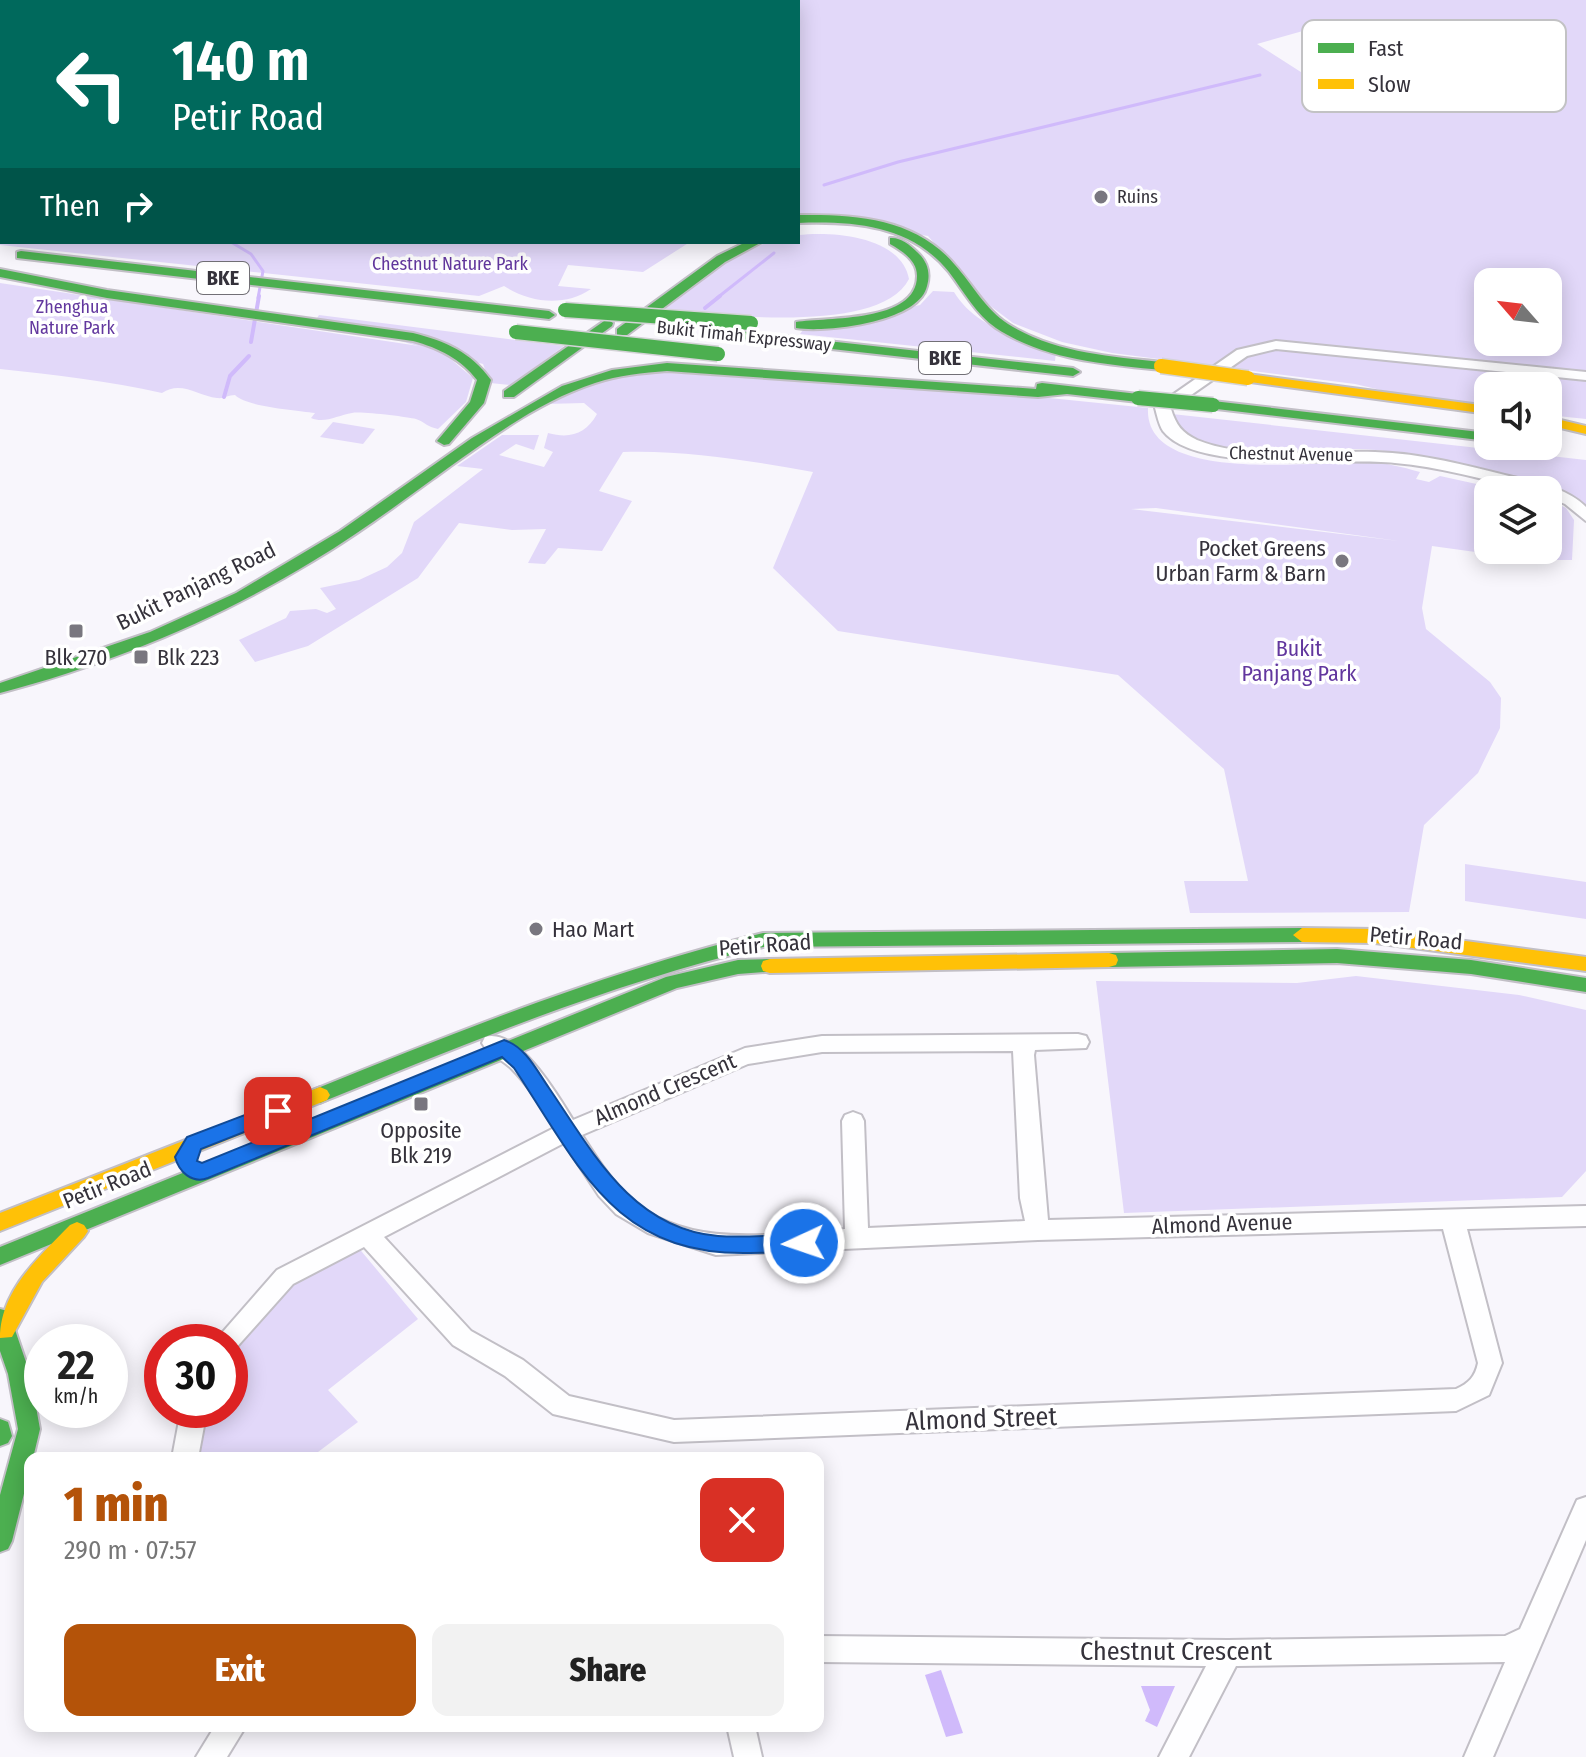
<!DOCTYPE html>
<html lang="en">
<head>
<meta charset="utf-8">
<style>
	body { margin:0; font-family:"Fira Sans Condensed",sans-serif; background:#f2f2f2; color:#222; height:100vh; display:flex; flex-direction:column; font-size:30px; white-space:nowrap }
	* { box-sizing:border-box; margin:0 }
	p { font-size:26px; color:#767676 }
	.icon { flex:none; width:44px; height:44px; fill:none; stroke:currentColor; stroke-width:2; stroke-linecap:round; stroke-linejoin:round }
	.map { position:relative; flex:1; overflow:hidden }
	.side { position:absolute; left:24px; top:1452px; width:800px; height:280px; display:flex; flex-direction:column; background:#fff; border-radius:16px; box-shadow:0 4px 20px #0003 }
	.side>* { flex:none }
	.guide { position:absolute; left:0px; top:0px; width:800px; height:244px; box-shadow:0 4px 20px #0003; background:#00695c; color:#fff; overflow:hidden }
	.needle { width:52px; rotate:298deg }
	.tools { position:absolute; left:1474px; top:268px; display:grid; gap:16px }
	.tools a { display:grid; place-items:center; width:88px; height:88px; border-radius:16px; background:#fff; box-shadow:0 4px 20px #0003; font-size:40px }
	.speed { position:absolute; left:24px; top:1324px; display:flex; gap:16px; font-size:40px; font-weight:700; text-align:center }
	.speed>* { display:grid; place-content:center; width:104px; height:104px; border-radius:50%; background:#fff; box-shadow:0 4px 20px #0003; line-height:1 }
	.speed small { font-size:20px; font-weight:400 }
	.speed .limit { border:12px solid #d22; background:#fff; color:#111 }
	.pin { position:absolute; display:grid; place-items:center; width:68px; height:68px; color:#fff; margin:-34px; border-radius:16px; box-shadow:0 4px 12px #0006 }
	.me { position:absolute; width:88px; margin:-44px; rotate:267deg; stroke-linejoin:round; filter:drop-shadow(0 0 6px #0008) }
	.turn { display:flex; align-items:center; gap:28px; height:168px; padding:0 40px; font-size:36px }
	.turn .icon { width:104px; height:104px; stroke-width:2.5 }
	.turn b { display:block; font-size:56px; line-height:68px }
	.then { display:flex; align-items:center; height:76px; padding:0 40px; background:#0003; gap:16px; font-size:30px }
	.round { display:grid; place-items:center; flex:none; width:84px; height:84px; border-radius:16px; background:#f2f2f2 }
	.head { display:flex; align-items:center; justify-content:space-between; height:136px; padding:0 40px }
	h1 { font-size:48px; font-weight:800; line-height:60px; color:#b45309 }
	.cta { display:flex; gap:16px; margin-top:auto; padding:16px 40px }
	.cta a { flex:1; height:92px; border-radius:16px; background:#b45309; color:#fff; font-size:32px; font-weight:800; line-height:92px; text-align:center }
	.cta a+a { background:#f2f2f2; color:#222 }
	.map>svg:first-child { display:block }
	.green { fill:#e2d8f9; fill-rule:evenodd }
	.water { fill:#d0bafb }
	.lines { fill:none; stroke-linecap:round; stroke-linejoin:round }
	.stream-far1 { stroke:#d0bafb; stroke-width:3 }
	.stream { stroke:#d0bafb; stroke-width:4 }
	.street-casing { stroke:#c2bfc6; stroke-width:4 }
	.fast-casing { stroke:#c2bfc6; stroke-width:4 }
	.slow-casing { stroke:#c2bfc6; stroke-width:4 }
	.street { fill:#fefeff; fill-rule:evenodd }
	.fast { fill:#4caf50; fill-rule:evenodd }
	.slow { fill:#ffc107; fill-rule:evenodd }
	.fast-bridge-casing { stroke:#d4d3d7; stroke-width:17; stroke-linecap:butt }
	.slow-bridge-casing { stroke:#d4d3d7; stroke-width:17; stroke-linecap:butt }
	.fast-bridge { stroke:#4caf50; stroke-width:14 }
	.slow-bridge { stroke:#ffc107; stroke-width:14 }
	.route { fill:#1a73e8; stroke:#114b97; stroke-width:2 }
	.poi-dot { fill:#79777f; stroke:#fff; stroke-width:3 }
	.labels { text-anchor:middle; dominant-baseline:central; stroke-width:7; stroke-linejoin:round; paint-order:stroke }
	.far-poi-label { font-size:18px; fill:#35323b; stroke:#fff; text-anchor:start }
	.far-park-label { font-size:18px; fill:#62379e; stroke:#fff }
	.far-street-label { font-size:18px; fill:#35323b; stroke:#fff }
	.shield { fill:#fff; stroke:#727076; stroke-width:2 }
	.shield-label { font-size:20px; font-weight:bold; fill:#35323b }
	.poi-label { font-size:22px; fill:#35323b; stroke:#fff }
	.street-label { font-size:22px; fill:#35323b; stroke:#fff }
	.park-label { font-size:22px; fill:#62379e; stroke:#fff }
	.near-street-label { font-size:26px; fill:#35323b; stroke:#fff }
	.key { fill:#fff; stroke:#c2c2c4; stroke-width:2 }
	.key-label { font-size:22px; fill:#35323b }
</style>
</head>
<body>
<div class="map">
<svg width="1586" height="1757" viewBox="0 0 1586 1757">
	<rect width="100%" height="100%" fill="#f8f6fc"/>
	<g class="green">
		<path d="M0,0H1586V419L1548,415V386H1488V409L1437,403L1355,384L1112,353L1062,342L1013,323L985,302L928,236L798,214V2H2V242H690L643,272L568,265L558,286L591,289C565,307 530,303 504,286L479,296L0,245ZM1324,25L1466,74L1384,62L1355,69L1338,61L1304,74L1257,44ZM1488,282H1548V342H1488Z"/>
		<path d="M798,235C833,231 901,236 909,279C880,336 716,314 661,310L719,266L767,242H798Z"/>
		<path d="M0,283L439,349L473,378L466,402L438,429C427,427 425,422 416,419C407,417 361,411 352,413C338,415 325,424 311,418L315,413C295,410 247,407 235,395C228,395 224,399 217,398C198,396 181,380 162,393C109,381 55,375 0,369Z"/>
		<path d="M933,291L954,292C975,327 1019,338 1056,352L1055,361L800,334L803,330L920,305Z"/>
		<path d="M319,315L564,346L511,385L490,383L483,364L317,318Z"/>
		<path d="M638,371L1020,395L1148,408C1144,485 1315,461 1365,462C1384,462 1402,467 1420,472L1416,479L1429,482L1440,476L1504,490H1488V550H1548V499L1566,508L1574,520L1572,560H1534L1432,546L1422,608L1426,629L1490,682L1501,698L1500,728L1478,773L1424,825L1409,912L1190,913L1184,881H1248L1224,769L1118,675L838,631L773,568L813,472C751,461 687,450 623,452L599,491L632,501L602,551L558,548L545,564L528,563L546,529L512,530L459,523L418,578L308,646L255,662L239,640L286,618L290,611L316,609L327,613L336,609L320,588L359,580L387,567L402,553L414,522L483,469L457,466L502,435H539L534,450L516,444L499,455L544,467L553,452L544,448L548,433C570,439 586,434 597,414L584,403L545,404L565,389ZM1156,508L1399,541L1131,509Z"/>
		<path d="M1172,414L1586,460V505C1543,478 1413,451 1361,449C1312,448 1255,458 1208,444C1190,439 1181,430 1172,414Z"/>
		<path d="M333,422L375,429L363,444L320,437Z"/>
		<path d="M1465,864L1586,882V919L1465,901Z"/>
		<path d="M1356,976L1519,995L1586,1010V1171L1562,1197L1124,1213L1096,981L1297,983Z"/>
		<path d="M357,1246L418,1319L328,1390L358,1422L310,1458H191L198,1410H230V1343L273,1293Z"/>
	</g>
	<g class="water">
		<path d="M941,1670L963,1733L946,1737L925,1675Z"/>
		<path d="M1141,1686H1175L1157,1727L1145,1721L1150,1710Z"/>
	</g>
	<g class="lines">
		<g class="stream-far1">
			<path d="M824,185L898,162L1260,75"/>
			<path d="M231,242L251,254L263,271L258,298"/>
			<path d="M717,298L774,253"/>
		</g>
		<g class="stream">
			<path d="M705,308L720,296"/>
			<path d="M251,342L259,296"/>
			<path d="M224,397L230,376L249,356"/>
		</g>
		<defs>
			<g id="street">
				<path d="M1276,341L1586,372V380L1276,349L1247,356L1171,409C1176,425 1182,433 1197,440C1248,461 1321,450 1375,452C1421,453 1468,466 1513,477C1539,483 1567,488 1586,507V521L1565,504L1548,497V490H1526C1484,479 1439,467 1395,463C1344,457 1196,474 1163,431C1159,425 1157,415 1155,408L1158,405L1237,350Z"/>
				<path d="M1078,1034L1086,1036L1089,1042L1086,1048L1035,1050L1034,1055L1048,1220L1586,1206V1226L1467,1229L1502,1363L1489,1395L1456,1411L674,1442L553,1414L505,1376L453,1345L364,1247L293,1284L235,1349L230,1351V1342H214L277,1270L554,1128C542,1107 529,1086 512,1069C503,1060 488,1054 482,1043L485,1037C518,1027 559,1097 573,1120L745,1048L822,1036ZM1013,1051L1020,1198L1025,1221L868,1228L864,1121L861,1115L853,1112L845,1115L842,1121L845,1229C776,1233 688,1251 631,1199C611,1181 597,1158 582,1135L748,1064L822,1052ZM564,1143L599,1196L616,1214L648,1233L716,1255L1038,1240L1443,1229L1478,1363C1475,1377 1469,1383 1456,1389L674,1420L569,1396L523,1360L471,1331L384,1237Z"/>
				<path d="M181,1410H207L198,1458H172Z"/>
				<path d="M1586,1497V1540L1493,1757H1464L1505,1662L1236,1666L1189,1757H1159L1206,1666L818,1662V1636L1228,1640L1505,1636L1520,1629L1577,1500Z"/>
				<path d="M215,1726H246L227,1757H196Z"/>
				<path d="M727,1726H755L762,1757H734Z"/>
			</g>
			<g id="fast">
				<path d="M798,215C855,214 916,218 955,265C973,285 985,309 1008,324C1054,353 1109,356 1161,362L1168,366L1161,370C1106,364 1044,360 996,328C976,314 964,292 949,272C911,225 854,221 798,223Z"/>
				<path d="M890,238C900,237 909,244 917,252C927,261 931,272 927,286C919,322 827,333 796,328V322C827,317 917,323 917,276C917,260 902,251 890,244Z"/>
				<path d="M746,242H762L725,262L627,335H617V329L717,256Z"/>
				<path d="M21,251L549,311L555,315L549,319L17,258V252Z"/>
				<path d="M0,269L107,290L413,333C445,341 471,352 491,380L484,403L449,444L444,445L437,441L470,402L477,380C461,359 439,348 413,341L107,298L0,277Z"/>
				<path d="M607,319L613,323L612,326L514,397H504V391Z"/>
				<path d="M737,331L1073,368L1080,372L1073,376L732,338L730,335Z"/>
				<path d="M667,363L1036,389L1037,384L1042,383L1138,394L1145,398L1138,402L1067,394L1038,397L667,371C643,373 619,375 595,383C542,400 493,436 448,468C404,500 360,533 313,561C216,620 110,664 0,693V683L150,632L236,593L340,531L472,438L562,386L612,370Z"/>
				<path d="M1213,401L1488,433V441L1208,408L1206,405Z"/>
				<path d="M1302,928L1311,935L1302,942L763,947C612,983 470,1042 327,1100L320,1103L313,1100L310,1095L313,1090C461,1030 608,971 763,933Z"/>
				<path d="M1337,949L1471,960L1586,978V992L1471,974L1337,963L1109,967L1102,965L1100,960L1102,955L1109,953Z"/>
				<path d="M770,959L777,961L779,966L777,971L738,974L677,988L0,1265V1247L666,977L738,960Z"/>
				<path d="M0,1309L8,1311L11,1318L30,1374L40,1429L33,1458H30V1470L12,1541L8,1549L0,1552V1495L18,1429L8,1374L0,1351Z"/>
				<path d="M0,1419L8,1422L12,1436L8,1443L0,1446Z"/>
			</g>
			<g id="slow">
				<path d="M1248,374L1488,406V414L1243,381L1241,378Z"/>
				<path d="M1548,417L1586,426V434L1548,425Z"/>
				<path d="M1302,928L1375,929L1586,957V971L1375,943L1302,942L1293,935Z"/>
				<path d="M1109,953L1116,955L1118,960L1116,965L1109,967L770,973L763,971L761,966L763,961L770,959Z"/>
				<path d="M320,1087L327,1090L330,1095L327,1100L0,1231V1213Z"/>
				<path d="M77,1222L84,1225L88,1231L84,1237L42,1282L12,1337L0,1338C0,1291 39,1257 70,1225Z"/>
			</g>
		</defs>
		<use href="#street" class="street-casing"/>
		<use href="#fast" class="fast-casing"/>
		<use href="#slow" class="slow-casing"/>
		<use href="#street" class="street"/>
		<use href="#fast" class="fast"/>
		<use href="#slow" class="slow"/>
		<defs>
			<g id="fast-bridge">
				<path d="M565,310L751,323"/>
				<path d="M516,332L718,354"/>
				<path d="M1138,398L1213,405"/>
			</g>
			<path id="slow-bridge" d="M1161,366L1248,378"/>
		</defs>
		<use href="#fast-bridge" class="fast-bridge-casing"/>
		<use href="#slow-bridge" class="slow-bridge-casing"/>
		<use href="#fast-bridge" class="fast-bridge"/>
		<use href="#slow-bridge" class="slow-bridge"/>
	</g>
	<path class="route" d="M504,1040C526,1047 537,1071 549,1088C592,1151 632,1229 718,1236C746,1238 775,1235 804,1234L811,1237L814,1243L811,1249C793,1255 770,1252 750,1253C614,1256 580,1167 514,1068L502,1057L208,1178C192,1184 179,1172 175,1157L187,1137L271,1105H285L288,1111L285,1116L201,1149L197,1161L202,1163Z"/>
	<g class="poi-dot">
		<circle cx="1101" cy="197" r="8"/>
		<circle cx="1342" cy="561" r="8"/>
		<rect x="68" y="623" width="16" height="16" rx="4"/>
		<rect x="133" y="649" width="16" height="16" rx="4"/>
		<circle cx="536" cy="929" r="8"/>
		<rect x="413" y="1096" width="16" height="16" rx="4"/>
	</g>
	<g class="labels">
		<g class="far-poi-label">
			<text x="1117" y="197">Ruins</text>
		</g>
		<g class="far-park-label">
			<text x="450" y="264">Chestnut Nature Park</text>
			<text x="72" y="307">Zhenghua<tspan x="72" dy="21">Nature Park</tspan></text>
		</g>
		<g class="far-street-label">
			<text transform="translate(744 336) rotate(6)">Bukit Timah Expressway</text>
			<text transform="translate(1291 454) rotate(1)">Chestnut Avenue</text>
		</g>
		<g class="shield">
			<rect x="197" y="262" width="52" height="32" rx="6"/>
			<rect x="919" y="342" width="52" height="32" rx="6"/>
		</g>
		<g class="shield-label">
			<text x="223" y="278">BKE</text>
			<text x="945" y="358">BKE</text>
		</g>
		<g class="poi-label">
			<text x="1326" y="548" text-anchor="end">Pocket Greens<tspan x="1326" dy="25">Urban Farm &amp; Barn</tspan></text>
			<text x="76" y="657">Blk 270</text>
			<text x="157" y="657" text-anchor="start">Blk 223</text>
			<text x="552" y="929" text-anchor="start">Hao Mart</text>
			<text x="421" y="1130">Opposite<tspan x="421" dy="25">Blk 219</tspan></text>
		</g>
		<g class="street-label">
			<text transform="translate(196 586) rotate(-26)">Bukit Panjang Road</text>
			<text transform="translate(1416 938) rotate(5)">Petir Road</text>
			<text transform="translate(765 945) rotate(-4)">Petir Road</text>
			<text transform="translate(665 1089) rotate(-23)">Almond Crescent</text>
			<text transform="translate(107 1185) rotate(-22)">Petir Road</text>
			<text transform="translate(1222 1224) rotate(-2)">Almond Avenue</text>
		</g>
		<g class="park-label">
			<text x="1299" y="648">Bukit<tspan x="1299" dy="25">Panjang Park</tspan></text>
		</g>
		<g class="near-street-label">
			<text transform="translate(981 1419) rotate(-2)">Almond Street</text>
			<text x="1176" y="1651">Chestnut Crescent</text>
		</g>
	</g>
	<rect x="1302" y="20" width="264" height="92" rx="12" class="key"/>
	<rect x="1318" y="43" width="36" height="10" fill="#4caf50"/>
	<rect x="1318" y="79" width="36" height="10" fill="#ffc107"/>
	<g class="key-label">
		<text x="1368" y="56">Fast</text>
		<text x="1368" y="92">Slow</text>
	</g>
</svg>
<div class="tools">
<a><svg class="needle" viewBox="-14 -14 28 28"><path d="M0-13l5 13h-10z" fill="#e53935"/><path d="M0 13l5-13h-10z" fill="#767676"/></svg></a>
<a><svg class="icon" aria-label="sound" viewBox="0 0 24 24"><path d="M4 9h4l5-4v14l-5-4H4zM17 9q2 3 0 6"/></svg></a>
<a><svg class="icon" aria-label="layers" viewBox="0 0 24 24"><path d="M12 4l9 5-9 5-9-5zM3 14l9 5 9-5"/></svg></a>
</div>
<div class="speed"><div>22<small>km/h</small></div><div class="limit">30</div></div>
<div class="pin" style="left:278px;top:1111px;background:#d93025"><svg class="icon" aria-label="arrive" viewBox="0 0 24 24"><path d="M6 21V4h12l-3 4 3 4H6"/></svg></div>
<svg class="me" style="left:804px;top:1243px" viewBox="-20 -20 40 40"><circle r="17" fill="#1a73e8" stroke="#fff" stroke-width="3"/><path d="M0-11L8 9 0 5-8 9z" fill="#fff"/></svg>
<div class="guide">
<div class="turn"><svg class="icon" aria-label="left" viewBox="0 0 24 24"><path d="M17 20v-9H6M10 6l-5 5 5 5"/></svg><div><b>140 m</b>Petir Road</div></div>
<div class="then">Then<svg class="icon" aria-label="right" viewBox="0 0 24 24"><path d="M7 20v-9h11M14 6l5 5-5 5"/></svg></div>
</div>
<section class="side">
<div class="head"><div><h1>1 min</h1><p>290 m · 07:57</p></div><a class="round" style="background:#d93025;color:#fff"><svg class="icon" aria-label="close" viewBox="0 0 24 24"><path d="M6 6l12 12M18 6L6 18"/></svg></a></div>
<div class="cta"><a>Exit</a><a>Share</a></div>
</section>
</div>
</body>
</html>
